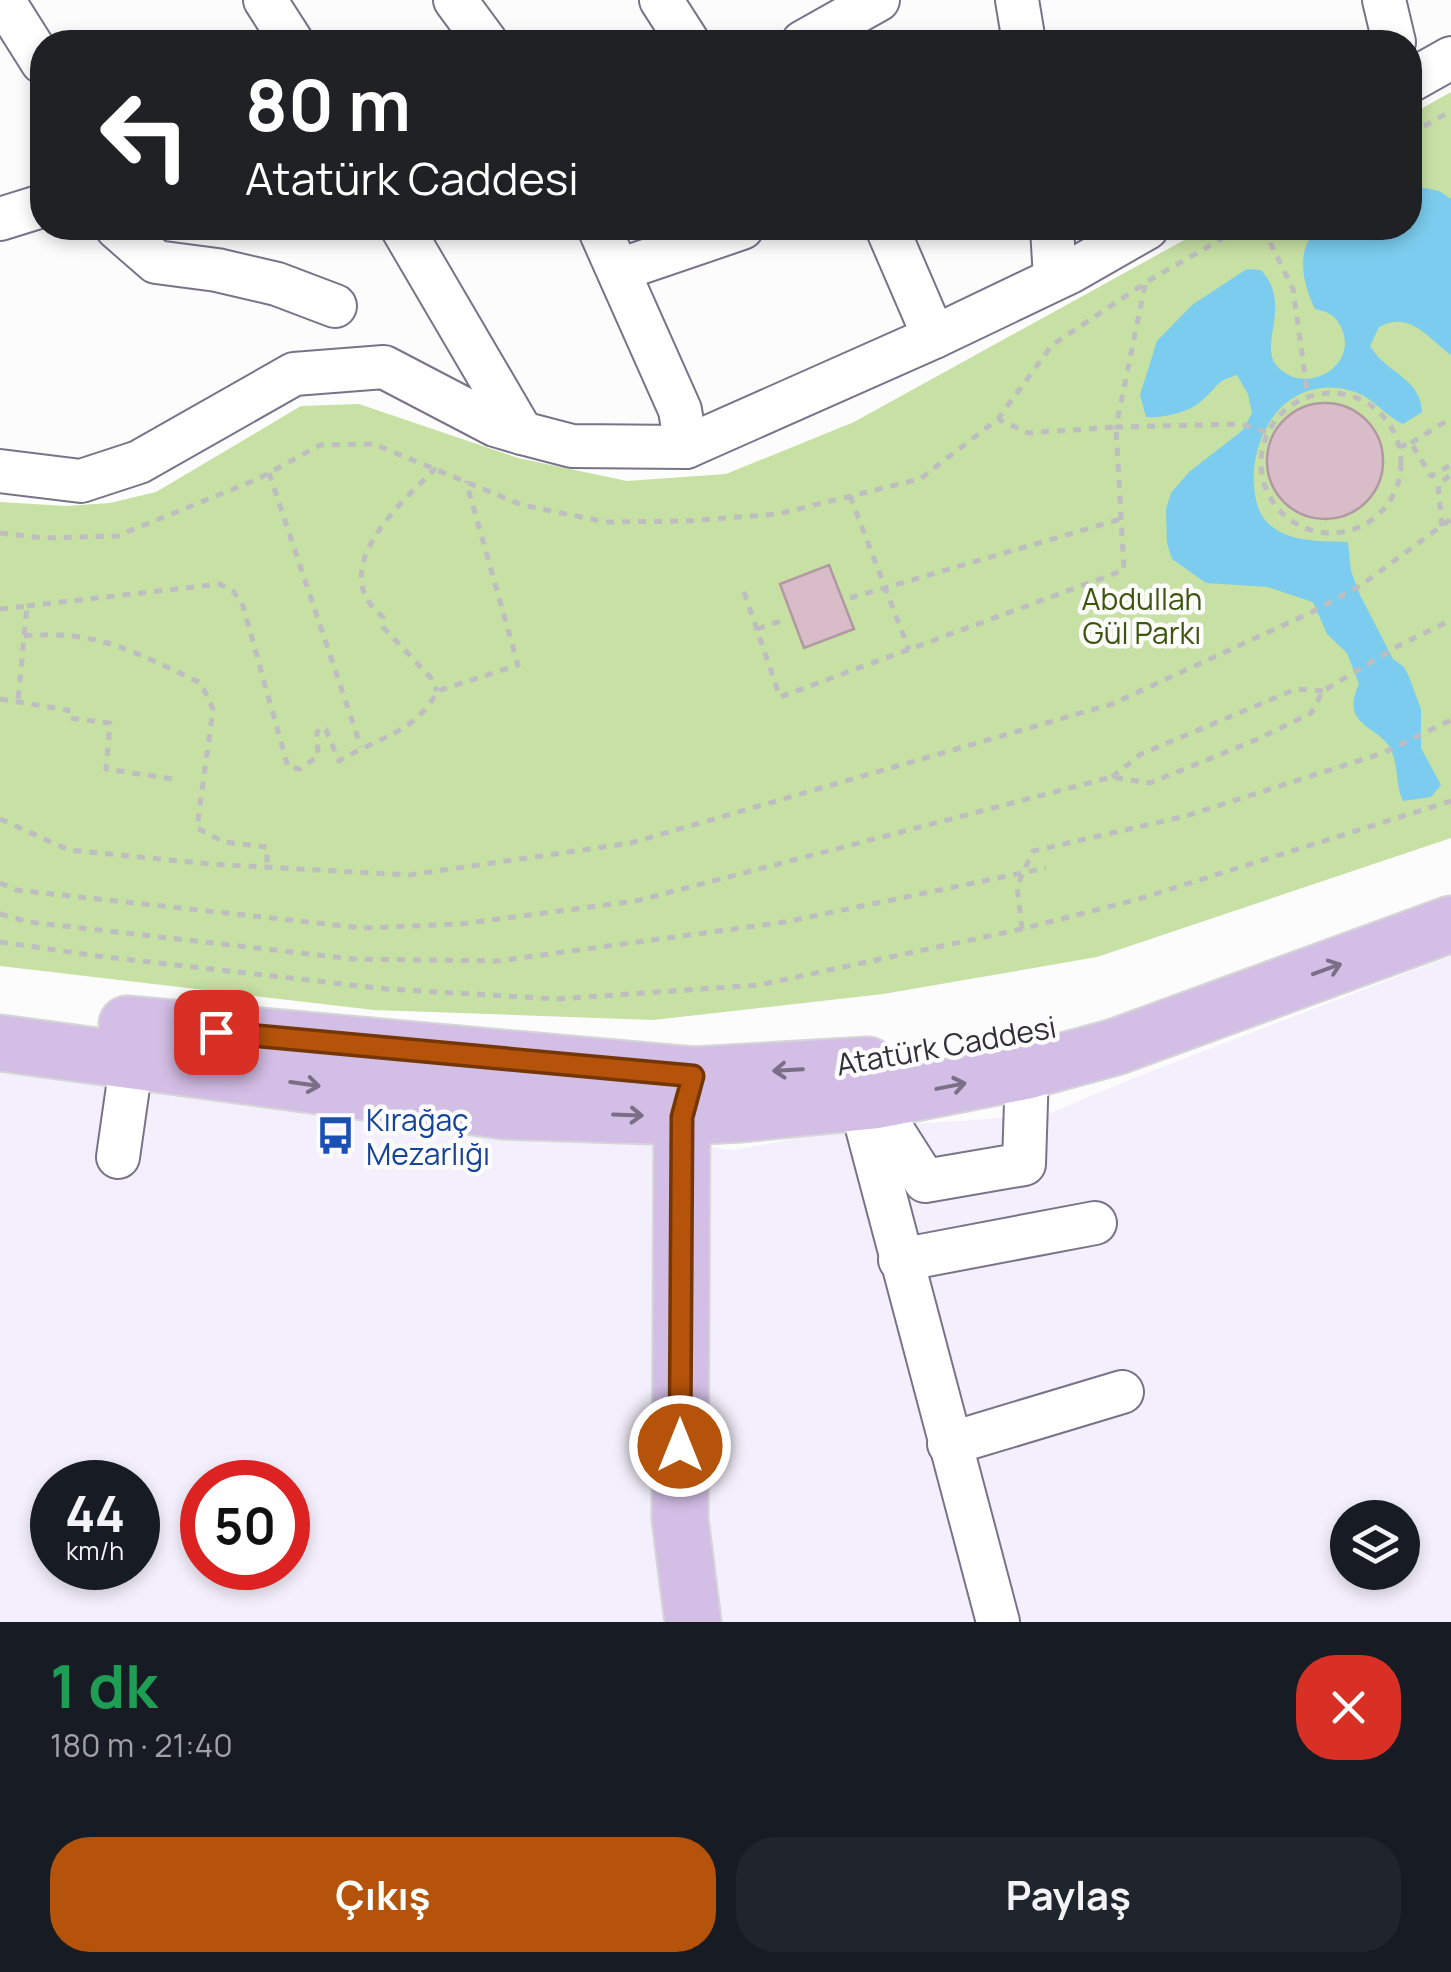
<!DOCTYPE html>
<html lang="tr">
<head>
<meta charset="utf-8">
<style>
	body { margin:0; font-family:Manrope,sans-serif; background:#20242c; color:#f1f3f6; height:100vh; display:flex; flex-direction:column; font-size:38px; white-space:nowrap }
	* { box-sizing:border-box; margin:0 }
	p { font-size:32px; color:#9ea1a6 }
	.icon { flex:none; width:55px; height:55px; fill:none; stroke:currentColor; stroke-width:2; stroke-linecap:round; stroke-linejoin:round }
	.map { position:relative; height:1622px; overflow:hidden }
	.sheet { display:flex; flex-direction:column; background:#171b24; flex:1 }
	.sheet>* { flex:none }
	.banner { position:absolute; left:30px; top:30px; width:1392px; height:210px; border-radius:40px; box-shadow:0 5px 15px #0003; background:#202124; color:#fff; overflow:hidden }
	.fabs { position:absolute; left:1330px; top:1500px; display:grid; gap:20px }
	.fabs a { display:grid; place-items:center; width:90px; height:90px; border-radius:50%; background:#171b24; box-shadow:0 5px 15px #0003; font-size:50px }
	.speed { position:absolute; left:30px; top:1460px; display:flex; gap:20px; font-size:50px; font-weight:700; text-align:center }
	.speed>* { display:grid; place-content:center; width:130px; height:130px; border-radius:50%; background:#171b24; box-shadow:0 5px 15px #0003; line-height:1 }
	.speed small { font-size:25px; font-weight:400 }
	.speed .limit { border:15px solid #d22; background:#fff; color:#111 }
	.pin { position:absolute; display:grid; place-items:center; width:85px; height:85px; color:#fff; margin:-42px; border-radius:20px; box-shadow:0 5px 15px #0006 }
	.me { position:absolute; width:110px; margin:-55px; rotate:0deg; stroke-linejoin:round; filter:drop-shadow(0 0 8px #0008) }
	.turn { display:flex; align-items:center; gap:35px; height:210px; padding:0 50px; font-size:45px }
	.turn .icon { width:130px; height:130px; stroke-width:2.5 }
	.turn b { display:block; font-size:70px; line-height:85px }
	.round { display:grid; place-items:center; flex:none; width:105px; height:105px; border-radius:40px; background:#20242c }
	.head { display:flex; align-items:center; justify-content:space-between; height:170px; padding:0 50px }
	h1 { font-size:60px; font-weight:700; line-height:75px; color:#1e9e55 }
	.button { display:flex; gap:20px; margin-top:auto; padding:20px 50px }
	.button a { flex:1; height:115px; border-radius:40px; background:#b45309; color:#fff; font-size:40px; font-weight:700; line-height:115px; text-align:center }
	.button a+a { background:#20242c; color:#f1f3f6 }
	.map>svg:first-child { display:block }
	.built { fill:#f3effc; fill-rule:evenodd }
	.green { fill:#c7e0a4 }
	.water { fill:#7bccee }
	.building { fill:#d8bdc9; stroke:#b198a3; stroke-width:2.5 }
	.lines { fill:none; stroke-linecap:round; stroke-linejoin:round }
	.minor-casing { stroke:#797389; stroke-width:46 }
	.major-casing { stroke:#d6d5d7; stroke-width:59 }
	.path { stroke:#bebdc0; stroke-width:5; stroke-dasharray:8 8; stroke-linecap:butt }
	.minor { stroke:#fff; stroke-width:42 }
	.major { stroke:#d3bee5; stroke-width:55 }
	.oneway { stroke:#7a6f86 }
	.route-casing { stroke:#753606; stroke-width:25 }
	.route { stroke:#b45309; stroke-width:18 }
	.labels { text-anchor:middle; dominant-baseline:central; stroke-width:9; stroke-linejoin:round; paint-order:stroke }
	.park-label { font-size:30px; fill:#3e550d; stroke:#fcfcfc }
	.street-label { font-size:30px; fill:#322f38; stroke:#fcfcfc }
	.transit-label { font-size:30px; fill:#164399; stroke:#fcfcfc; text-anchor:start }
</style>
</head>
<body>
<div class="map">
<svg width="1451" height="1622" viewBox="0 0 1451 1622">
	<rect width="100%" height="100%" fill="#fcfcfc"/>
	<path class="built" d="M1451,956V1622H0V1073L734,1150L853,1128L1046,1115L1139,1076ZM52,1482H138V1568H52ZM202,1482H288V1568H202ZM1348,1518H1402V1572H1348Z"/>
	<path class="green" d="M1451,92V838L1097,957L883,994L653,1020L374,1010L0,966V502L66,506L110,503L156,492L301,406L359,404L518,458L627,481L726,474L854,422L1206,228H1410V115Z"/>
	<path class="water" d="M1410,185L1439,191L1451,199V355C1428,338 1410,310 1379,327L1370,346C1386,373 1421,378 1422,412L1403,424C1385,416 1373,397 1352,391C1290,373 1250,430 1254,486C1255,499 1258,513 1267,522C1286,543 1323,541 1348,542L1351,571L1360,595L1393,659L1404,667L1409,677L1421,709V748L1441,785L1431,797L1403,801C1395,784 1399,765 1390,748C1379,726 1339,726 1359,684L1347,653L1327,634L1313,602L1268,587L1206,583L1172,559L1167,543L1166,509L1171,493L1189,472L1243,430L1252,413L1248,394L1237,375C1214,381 1216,390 1199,403C1187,413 1162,418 1146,417L1140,395L1157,341L1192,305L1233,278L1247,269L1261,270C1293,305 1258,344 1277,366C1305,398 1362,365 1340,325C1333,313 1327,312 1315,309C1303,284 1293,246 1321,228H1410Z"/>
	<g class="building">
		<circle cx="1325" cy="461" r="58"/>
		<path d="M829,565L854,629L804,648L780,584Z"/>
	</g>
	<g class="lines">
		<defs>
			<g id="minor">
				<path d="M3,0L42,62"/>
				<path d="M265,0L292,42"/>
				<path d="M455,0L486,42"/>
				<path d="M661,0L688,42"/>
				<path d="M1017,0L1024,42"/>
				<path d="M1384,0L1394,42"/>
				<path d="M803,42L878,0"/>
				<path d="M1410,81L1451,58"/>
				<path d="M0,219L42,206"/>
				<path d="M117,228L156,262L217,270L277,284L335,306"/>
				<path d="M402,228L522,433"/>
				<path d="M599,228L680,410L686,447"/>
				<path d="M887,228L934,337"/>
				<path d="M1052,228L1055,278"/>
				<path d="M619,270L742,228"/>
				<path d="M0,471L81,481L139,462L294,374L384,367L495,425L522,433L572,446L686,447L934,337L1070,272L1147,228"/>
				<path d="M860,1101L998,1622"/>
				<path d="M874,1101L925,1181L1024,1164L1027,1071"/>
				<path d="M118,1157L136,1031"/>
				<path d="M900,1260L1095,1223"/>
				<path d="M949,1444L1122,1392"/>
			</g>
			<g id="major">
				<path d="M127,1024L693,1075L868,1065"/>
				<path d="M0,1043L504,1111L682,1117L741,1114L874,1101L1027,1071L1115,1047L1451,924"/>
				<path d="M691,1083L682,1117L680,1519L693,1622"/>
			</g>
		</defs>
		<use href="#minor" class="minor-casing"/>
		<use href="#major" class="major-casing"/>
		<g class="path">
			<path d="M1410,134L1451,111"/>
			<path d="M1263,228L1293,289L1308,397"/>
			<path d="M1145,285L1116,427L1241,424L1268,433"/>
			<circle cx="1331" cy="463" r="70"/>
			<path d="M1411,443L1451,418"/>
			<path d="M1399,447L1411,443L1431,476L1451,465"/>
			<path d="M436,468C400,504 324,570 383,617V627L431,678L437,691"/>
			<path d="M269,473L361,747"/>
			<path d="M850,496L909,650"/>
			<path d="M1442,526L1438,484L1451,475"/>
			<path d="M0,533L43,538L117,536L258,479L320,445L374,444L522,505L606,522L686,521L778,514L920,479L998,419L1052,345L1153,278L1241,228"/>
			<path d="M744,592L780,697L1124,570L1116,427L1028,433L998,419"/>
			<path d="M850,598L1121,519"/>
			<path d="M27,606L220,584L234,592L243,606L288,767L300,769L318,756L317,733L320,727L326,730L339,761C376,738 418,732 437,691L518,665L466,481"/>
			<path d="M0,609L27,606L18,701"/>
			<path d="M757,629L787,619"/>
			<path d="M24,636C97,629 136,653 201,683L213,709L197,828L224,842L267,847V868"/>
			<path d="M0,699L68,710V718L110,723L106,769L173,779"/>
			<path d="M1112,777L1141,754L1296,689L1323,691"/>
			<path d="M0,819L69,850L210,864L409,875L631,843L1112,704L1312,612L1360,586L1451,519"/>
			<path d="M0,883L16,890L363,928L460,924L636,901L1112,777L1150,783L1258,739L1311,713L1323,691L1398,646L1451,620"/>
			<path d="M0,914L29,922L353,959L498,961L785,922L1046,868"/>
			<path d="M1022,929L1017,886L1033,851L1186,816L1383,753L1451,720"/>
			<path d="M0,942L97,956L387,989L557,999L759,985L1022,929L1139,899L1451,801"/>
		</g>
		<use href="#minor" class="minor"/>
		<use href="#major" class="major"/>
	</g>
	<defs><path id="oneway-shaft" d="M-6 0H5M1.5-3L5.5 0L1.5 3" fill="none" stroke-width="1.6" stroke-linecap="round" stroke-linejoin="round" transform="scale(2.5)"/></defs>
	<g class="oneway">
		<use href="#oneway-shaft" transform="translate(1327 969) rotate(-20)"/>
		<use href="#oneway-shaft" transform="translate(788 1070) rotate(177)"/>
		<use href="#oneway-shaft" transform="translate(305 1084) rotate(8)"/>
		<use href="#oneway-shaft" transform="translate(951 1086) rotate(-11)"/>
		<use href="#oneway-shaft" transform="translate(628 1115) rotate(2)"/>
	</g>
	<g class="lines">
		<defs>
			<path id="route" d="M216,1032L693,1076L682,1117L680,1446"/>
		</defs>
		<use href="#route" class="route-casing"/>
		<use href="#route" class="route"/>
	</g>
	<defs>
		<symbol id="bus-bare" viewBox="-9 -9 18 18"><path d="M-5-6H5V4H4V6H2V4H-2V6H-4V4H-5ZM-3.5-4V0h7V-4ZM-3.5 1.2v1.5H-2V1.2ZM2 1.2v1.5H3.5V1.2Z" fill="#1a4fb4" stroke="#fcfcfc" stroke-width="2.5" paint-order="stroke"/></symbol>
	</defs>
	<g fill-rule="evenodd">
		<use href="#bus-bare" x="308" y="1108" width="55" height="55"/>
	</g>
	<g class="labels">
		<g class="park-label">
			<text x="1142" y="598">Abdullah<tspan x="1142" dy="34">Gül Parkı</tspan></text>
		</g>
		<g class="street-label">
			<text transform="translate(946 1045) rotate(-10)">Atatürk Caddesi</text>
		</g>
		<g class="transit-label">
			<text x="366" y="1119">Kırağaç<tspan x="366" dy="34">Mezarlığı</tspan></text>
		</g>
	</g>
</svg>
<div class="fabs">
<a><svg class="icon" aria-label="layers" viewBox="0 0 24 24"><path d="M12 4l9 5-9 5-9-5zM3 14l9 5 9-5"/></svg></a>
</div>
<div class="speed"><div>44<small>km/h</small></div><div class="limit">50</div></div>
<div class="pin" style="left:216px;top:1032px;background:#d93025"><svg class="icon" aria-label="arrive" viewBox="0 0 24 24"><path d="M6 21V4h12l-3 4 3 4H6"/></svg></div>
<svg class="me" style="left:680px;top:1446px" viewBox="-20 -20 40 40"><circle r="17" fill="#b45309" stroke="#fff" stroke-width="3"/><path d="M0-11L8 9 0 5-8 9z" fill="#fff"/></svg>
<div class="banner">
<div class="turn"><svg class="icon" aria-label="left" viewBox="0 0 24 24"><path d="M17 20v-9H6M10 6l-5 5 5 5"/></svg><div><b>80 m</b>Atatürk Caddesi</div></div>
</div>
</div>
<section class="sheet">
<div class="head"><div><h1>1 dk</h1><p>180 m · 21:40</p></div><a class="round" style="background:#d93025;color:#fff"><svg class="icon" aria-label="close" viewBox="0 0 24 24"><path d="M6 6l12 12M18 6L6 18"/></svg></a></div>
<div class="button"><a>Çıkış</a><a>Paylaş</a></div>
</section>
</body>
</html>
